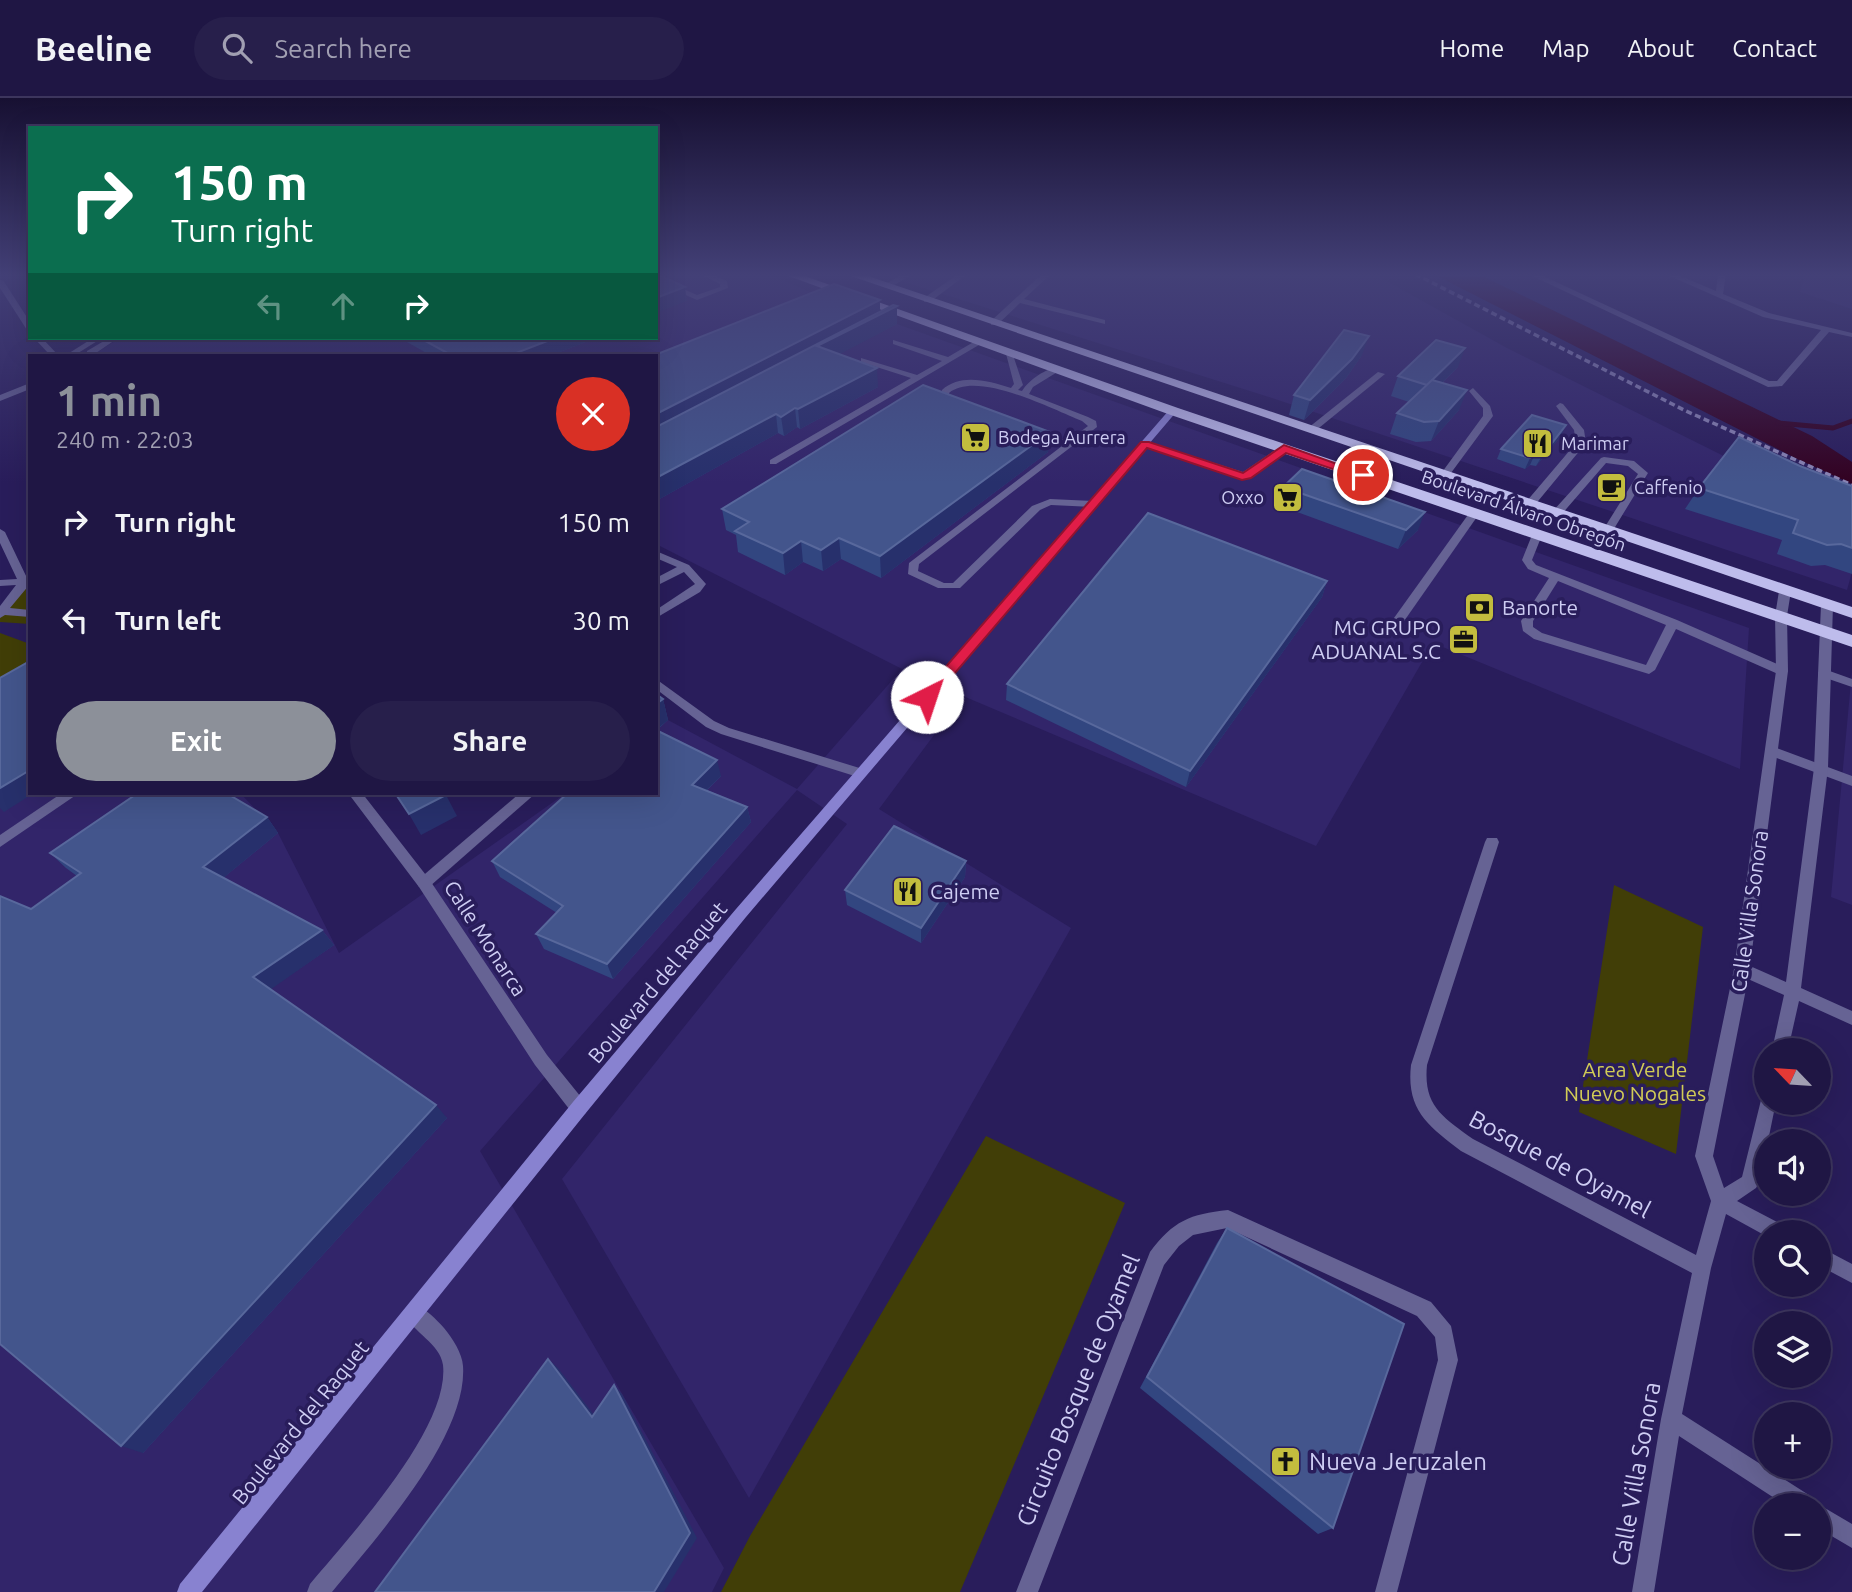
<!DOCTYPE html>
<html lang="en">
<head>
<meta charset="utf-8">
<style>
	body { margin:0; font-family:Ubuntu,sans-serif; background:#271f4b; color:#f1f3f6; height:100vh; display:flex; flex-direction:column; font-size:26px; white-space:nowrap }
	* { box-sizing:border-box; margin:0 }
	p { font-size:23px; color:#a19fb2 }
	.icon { flex:none; width:38px; height:38px; fill:none; stroke:currentColor; stroke-width:2; stroke-linecap:round; stroke-linejoin:round }
	.map { position:relative; flex:1; overflow:hidden }
	.details { position:absolute; left:28px; top:256px; width:630px; height:441px; display:flex; flex-direction:column; background:#1f1644; border-radius:0px; box-shadow:0 7px 28px #0002,0 0 0 2px #3c355d }
	.details>* { flex:none }
	.top-card { position:absolute; left:28px; top:28px; width:630px; height:214px; border-radius:0px; box-shadow:0 7px 28px #0002,0 0 0 2px #3c355d; background:#0b6e4f; color:#fff; overflow:hidden }
	.needle { width:46px; rotate:295deg }
	.tools { position:absolute; left:1754px; top:940px; display:grid; gap:14px }
	.tools a { display:grid; place-items:center; width:77px; height:77px; border-radius:50%; background:#1f1644; box-shadow:0 7px 28px #0002,0 0 0 2px #3c355d; font-size:35px }
	.pin { position:absolute; display:grid; place-items:center; width:60px; height:60px; color:#fff; margin:-30px; border:4px solid #fff; border-radius:50%; box-shadow:0 2px 7px #0007 }
	.me { position:absolute; width:77px; margin:-38px; rotate:41deg; stroke-linejoin:round; filter:drop-shadow(0 0 5px #0008) }
	.turn { display:flex; align-items:center; gap:24px; height:147px; padding:0 28px; font-size:32px }
	.turn .icon { width:91px; height:91px; stroke-width:2.5 }
	.turn b { display:block; font-size:49px; line-height:60px }
	.lanes { display:flex; align-items:center; height:66px; padding:0 28px; background:#0003; justify-content:center; gap:35px; direction:ltr }
	.lanes .off { opacity:.35 }
	.round { display:grid; place-items:center; flex:none; width:74px; height:74px; border-radius:37px; background:#271f4b }
	.headline { display:flex; align-items:center; justify-content:space-between; height:119px; padding:0 28px }
	h1 { font-size:42px; font-weight:700; line-height:52px; color:#8c9099 }
	.action { display:flex; gap:14px; margin-top:auto; padding:14px 28px }
	.action a { flex:1; height:80px; border-radius:42px; background:#8c9099; color:#fff; font-size:28px; font-weight:700; line-height:80px; text-align:center }
	.action a+a { background:#271f4b; color:#f1f3f6 }
	ul { padding:0; list-style:none }
	li { display:flex; align-items:center; gap:21px; height:98px; padding:0 28px }
	li div { flex:1 }
	li b { display:block; font-size:26px }
	li em { font-style:normal }
	header { display:flex; align-items:center; gap:42px; box-sizing:border-box; height:98px; padding:0 35px; background:#1f1644; border-bottom:2px solid #3c355d }
	header strong { font-size:33px }
	nav { display:flex; gap:38px; margin-inline-start:auto; font-size:24px }
	.search { width:490px; height:63px; background:#271f4b; display:flex; align-items:center; gap:18px; box-sizing:border-box; padding:0 24px; border-radius:38px; color:#a19fb2; font-size:26px }
	.map>svg:first-child { display:block }
	.built { fill:#32256a }
	.green { fill:#413e07 }
	.water { fill:#320121 }
	.lines { fill:none; stroke-linecap:round; stroke-linejoin:round }
	.stream { stroke:#320121; stroke-width:5 }
	.lane { fill:#666394; fill-rule:evenodd }
	.street { fill:#666394; fill-rule:evenodd }
	.secondary { fill:#8882d0; fill-rule:evenodd }
	.highway { fill:#bebcec; fill-rule:evenodd }
	.rail { stroke:#8a84b4; stroke-width:3.5; stroke-dasharray:6 3.5; stroke-linecap:butt }
	.wall { fill:#324680 }
	.shaded-wall { fill:#27306c }
	.building { fill:#43558c; stroke:#58689c; stroke-width:2 }
	.route { fill:#e11d48; stroke:#92132f; stroke-width:2 }
	.labels { text-anchor:middle; dominant-baseline:central; stroke-width:7; stroke-linejoin:round; paint-order:stroke }
	.far-poi-label { font-size:18px; fill:#cecdf3; stroke:#291d5b; text-anchor:start }
	.far-street-label { font-size:18px; fill:#cecdf3; stroke:#291d5b }
	.poi-label { font-size:21px; fill:#cecdf3; stroke:#291d5b; text-anchor:start }
	.street-label { font-size:21px; fill:#cecdf3; stroke:#291d5b }
	.park-label { font-size:21px; fill:#d2cc56; stroke:#291d5b }
	.near-street-label { font-size:24px; fill:#cecdf3; stroke:#291d5b }
	.near-poi-label { font-size:24px; fill:#cecdf3; stroke:#291d5b; text-anchor:start }
</style>
</head>
<body>
<header>
<strong>Beeline</strong>
<div class="search"><svg class="icon" aria-label="search" viewBox="0 0 24 24"><circle cx="10" cy="10" r="6"/><path d="M15 15l6 6"/></svg>Search here</div>
<nav><a>Home</a><a>Map</a><a>About</a><a>Contact</a></nav>
</header>
<div class="map">
<svg width="1852" height="1494" viewBox="0 0 1852 1494">
	<rect width="100%" height="100%" fill="#291d5b"/>
	<g class="built">
		<path d="M656,176H767L835,204L656,257H93L120,240H656Z"/>
		<path d="M879,176H1374L1507,250L1786,389L1852,474L1847,492L1272,300Z"/>
		<path d="M1805,176H1852V211L1800,194Z"/>
		<path d="M897,226L1749,530L1740,671L1433,545L1316,748L963,598L879,711L1071,830L749,1400L562,1081L847,726L797,692L480,1053L724,1470L712,1494H0V605L30,695H240L278,735L339,855L566,695H656V631L668,622L797,691L902,571L656,446V351Z"/>
		<path d="M1852,573V807L1831,799Z"/>
	</g>
	<g class="green">
		<path d="M30,482V526L0,524V510Z"/>
		<path d="M0,535L30,546V576L0,594Z"/>
		<path d="M1614,787L1703,829L1676,1056L1579,1014Z"/>
		<path d="M986,1038L1125,1105L960,1494H721L750,1438Z"/>
	</g>
	<path class="water" d="M1433,176H1478L1812,338L1852,364V386L1797,361Z"/>
	<g class="lines">
		<path class="stream" d="M1778,325L1833,330L1852,323"/>
		<g class="lane">
			<path d="M700,176H711L727,183L728,190L697,202L656,184V179L697,197L720,189V186Z"/>
			<path d="M903,176H913L889,190L882,188Z"/>
			<path d="M958,176H967L930,204H924V200Z"/>
			<path d="M1042,176H1051L1024,201L1105,222V226L1020,205L997,227H991V223Z"/>
			<path d="M893,242L948,259L977,242L984,244L776,366H770V362L911,280L861,264V260L917,277L942,263L893,246Z"/>
			<path d="M1005,252L1012,254L1023,287L1018,292L1022,293C1029,282 1046,270 1059,269V273L1033,289L1029,296L1088,319L1096,323L1097,329L919,466L918,473L944,485H953L1032,408L1050,401L1093,403L1098,406L1093,409L1051,407L1040,412L960,490H938L908,476L909,465L1062,348L1029,335V331H1035L1068,343L1088,328L1082,323C1052,311 977,272 949,295V298L960,303V307H954L942,301V292C961,275 988,283 1011,290L1014,286Z"/>
			<path d="M1378,274L1385,276L1314,334H1308V330Z"/>
			<path d="M1473,290L1490,308L1493,318L1448,379H1442L1440,377L1483,318V310L1469,293Z"/>
			<path d="M1560,305L1563,306L1584,332L1586,345L1534,408H1526V404L1576,345L1574,332L1556,308Z"/>
			<path d="M1142,344H1148L1243,374L1281,348L1289,350L1244,381L1142,348Z"/>
			<path d="M1604,359L1634,363L1648,375L1612,434H1604L1603,432L1638,376L1628,368L1606,365L1561,417H1553V413L1601,360Z"/>
			<path d="M1537,434L1542,437L1532,462L1536,467L1677,522L1786,570L1788,573L1786,576H1778L1676,531L1655,572L1649,576L1534,541L1523,533L1521,523L1549,480L1528,471L1522,462L1532,437ZM1558,483L1666,527L1646,567L1542,535L1533,529V523Z"/>
			<path d="M656,453L689,467L706,486L700,494L656,520V512L695,486L684,474L656,488V480L677,469L656,460Z"/>
			<path d="M1824,571L1852,581V589L1820,578L1818,575L1820,572Z"/>
			<path d="M656,581L714,623L729,630L866,672L868,675L861,680L721,636L706,629L656,591Z"/>
			<path d="M1771,648L1852,678V688L1766,656L1765,653Z"/>
			<path d="M62,695H79L0,749V737Z"/>
			<path d="M520,695H536L429,789H419L417,785L419,781Z"/>
			<path d="M415,1206C426,1211 436,1221 444,1230C453,1241 462,1255 463,1268C468,1339 375,1441 332,1494H307L310,1486C350,1438 450,1330 443,1267C440,1245 413,1235 405,1216L408,1209Z"/>
		</g>
		<g class="street">
			<path d="M1528,176H1539L1769,283H1777L1821,232L1763,219L1665,176H1676L1716,193L1718,176H1726L1723,196L1769,215L1852,235V239L1829,234L1782,288L1768,289Z"/>
			<path d="M0,182H3L30,224V232H27L0,190Z"/>
			<path d="M34,240H42L58,257H50Z"/>
			<path d="M93,240H102L75,257H66Z"/>
			<path d="M109,240H118L93,257H87V253Z"/>
			<path d="M30,285V291L0,303V297Z"/>
			<path d="M1474,413L1479,416L1402,526H1394V520L1470,414Z"/>
			<path d="M0,431L5,434L27,480H30V486L10,510L30,512V519L5,517L0,520V508L16,487L0,488V482L17,481L0,445Z"/>
			<path d="M1785,490L1791,493L1787,518L1788,573L1750,868L1786,884L1814,670L1821,507L1827,504L1833,507L1828,670L1801,890L1852,913V927L1799,903L1788,952H1772L1784,897L1748,881L1713,1058L1724,1090L1742,1079L1762,998L1766,997V1004H1776L1768,1043H1766L1759,1084L1756,1090L1737,1103L1783,1127L1785,1134H1766V1138L1726,1116L1711,1170L1682,1316L1812,1399L1815,1407H1785L1679,1338L1654,1494H1632L1661,1321L1692,1175L1461,1053C1428,1028 1406,1012 1411,967L1485,744L1487,740H1497L1499,744L1427,967C1423,1008 1443,1019 1473,1041L1696,1157L1711,1103L1695,1058L1734,871L1776,573L1775,518L1779,493Z"/>
			<path d="M348,695H362L429,781L547,957L585,1004L588,1010L585,1016L579,1018L573,1016L535,967L419,789Z"/>
			<path d="M1228,1112L1431,1204L1451,1228L1458,1262L1397,1494H1375L1438,1262L1435,1239L1417,1218L1227,1130L1193,1137L1179,1148L1164,1167L1038,1494H1016L1150,1154C1173,1123 1190,1116 1228,1112Z"/>
			<path d="M1818,1148L1852,1166V1185L1818,1167Z"/>
			<path d="M1818,1406L1852,1426V1450L1818,1430V1407H1816Z"/>
		</g>
		<path class="secondary" d="M1170,311L1177,313L746,819L585,1016L202,1494H177L180,1486L573,1004L736,811Z"/>
		<g class="highway">
			<path d="M783,176H799L1178,310L1852,537V549L1168,316Z"/>
			<path d="M845,176H862L1852,509V520Z"/>
		</g>
		<path class="rail" d="M1415,176L1686,313L1852,387"/>
	</g>
	<g class="wall">
		<path d="M880,213L897,226L839,256L878,289L800,331L797,329L784,338L778,335L656,403V257Z"/>
		<path d="M400,240H596L552,257H430Z"/>
		<path d="M1362,257L1346,280L1304,322L1289,317L1294,297Z"/>
		<path d="M1458,269L1442,285L1459,312L1431,343L1416,344L1390,336L1397,315L1409,304L1391,298L1398,278Z"/>
		<path d="M1050,334L1048,354L881,480L841,461L823,473L803,464L785,477L738,454L736,437L726,432L722,411Z"/>
		<path d="M1561,338L1536,368L1530,367L1525,371L1497,361L1501,351Z"/>
		<path d="M1800,368L1852,388V476L1825,467L1811,468L1777,456L1782,442L1685,411L1699,390Z"/>
		<path d="M1283,389L1418,432L1398,451L1278,407Z"/>
		<path d="M1327,483L1322,499L1186,689L1006,602L1007,586Z"/>
		<path d="M656,596L663,601L668,622L657,632L721,678L707,692L747,709L751,724L613,881L544,851L536,836L557,815L500,779L492,763L656,695Z"/>
		<path d="M267,719L278,735L223,780L322,832L334,847L270,891L447,1020L143,1355L31,811L77,778L66,770L50,755Z"/>
		<path d="M966,763L965,779L921,845L847,807L845,792Z"/>
		<path d="M1227,1130L1333,1430L1318,1436L1140,1290L1217,1145Z"/>
	</g>
	<g class="shaded-wall">
		<path d="M685,189L687,203L656,215V200Z"/>
		<path d="M880,202V216L897,208V226L819,267L656,338V316Z"/>
		<path d="M1369,238L1362,257L1346,280L1304,322L1310,302Z"/>
		<path d="M555,240H596L552,257H511Z"/>
		<path d="M1465,250L1458,269L1419,307L1427,287Z"/>
		<path d="M877,270L878,289L800,331L798,311Z"/>
		<path d="M1467,292L1459,312L1431,343L1439,323Z"/>
		<path d="M795,310L797,329L784,338L781,319Z"/>
		<path d="M776,316L778,335L656,403V380Z"/>
		<path d="M1566,327L1561,338L1536,368L1542,358Z"/>
		<path d="M1050,334L1048,354L881,480L880,458Z"/>
		<path d="M1535,356L1530,367L1525,371L1530,360Z"/>
		<path d="M1425,414L1418,432L1398,451L1406,432Z"/>
		<path d="M839,440L841,461L823,473L821,452Z"/>
		<path d="M801,443L803,464L785,477L783,455Z"/>
		<path d="M1327,483L1322,499L1186,689L1190,673Z"/>
		<path d="M663,601L668,622L656,632V606Z"/>
		<path d="M717,662L721,678L696,702L692,687Z"/>
		<path d="M30,672V695H34L4,714L0,710V690Z"/>
		<path d="M446,697L457,718L421,737L409,716Z"/>
		<path d="M747,709L751,724L613,881L607,866Z"/>
		<path d="M267,719L278,735L217,785L203,769Z"/>
		<path d="M966,763L965,779L921,845V830Z"/>
		<path d="M322,832L334,847L267,894L253,879Z"/>
		<path d="M436,1007L447,1020L143,1355L121,1348Z"/>
		<path d="M548,1261L558,1270L601,1326L592,1319Z"/>
		<path d="M614,1287L622,1296L697,1440L664,1494H654Z"/>
	</g>
	<g class="building">
		<path d="M656,176H657L685,189L656,200Z"/>
		<path d="M834,186L880,202L656,316V257H655Z"/>
		<path d="M893,207L897,208L817,248L877,270L798,311L795,310L781,319L776,316L656,380V329Z"/>
		<path d="M1344,232L1369,238L1352,261L1310,302L1294,297Z"/>
		<path d="M420,240H555L511,257H451Z"/>
		<path d="M1436,242L1465,250L1427,287L1398,278Z"/>
		<path d="M1432,282L1467,292L1439,323L1424,324L1397,315Z"/>
		<path d="M923,287L1050,334L880,458L839,440L821,452L801,443L783,455L735,433L749,424L722,411Z"/>
		<path d="M1532,317L1566,327L1542,358L1535,356L1530,360L1501,351Z"/>
		<path d="M1739,339L1800,368L1852,388V450L1841,446L1827,447L1793,435L1798,422L1699,390Z"/>
		<path d="M1302,371L1425,414L1406,432L1283,389Z"/>
		<path d="M1148,415L1327,483L1190,673L1007,586Z"/>
		<path d="M30,563V672L0,690V580Z"/>
		<path d="M656,596L663,601L656,606Z"/>
		<path d="M656,632L717,662L692,687L747,709L607,866L536,836L563,808L492,763L568,695H656Z"/>
		<path d="M138,695H226L267,719L203,769L322,832L253,879L436,1007L121,1348L0,1246V798L31,811L81,775L50,755Z"/>
		<path d="M395,695H444L446,697L409,716Z"/>
		<path d="M894,728L966,763L921,830L845,792Z"/>
		<path d="M1227,1130L1404,1226L1333,1430L1147,1279Z"/>
		<path d="M548,1261L592,1319L614,1287L690,1435L654,1494H375Z"/>
	</g>
	<linearGradient id="sky" x2="0" y2="1"><stop stop-color="#171032"/><stop offset="0.46" stop-color="#434077"/><stop offset="1" stop-color="#434077" stop-opacity="0"/></linearGradient>
	<rect width="1852" height="385" fill="url(#sky)"/>
	<path class="route" d="M1141,344H1149L1243,375L1284,347L1368,377L1359,380L1286,355L1251,380L1242,382L1147,350L932,602H922V596Z"/>
	<defs>
		<symbol id="supermarket-square" viewBox="-11 -11 22 22"><rect x="-9" y="-9" width="18" height="18" rx="4" fill="#c3bd3e" stroke="#291d5b"/><path d="M-6-5.5h2.5l.6 2H6L4.5 2H-2.5L-4.4-4H-6ZM-1.5 3.2a1.3 1.3 0 1 0 .1 0ZM3 3.2a1.3 1.3 0 1 0 .1 0Z" fill="#111"/></symbol>
		<symbol id="restaurant-square" viewBox="-11 -11 22 22"><rect x="-9" y="-9" width="18" height="18" rx="4" fill="#c3bd3e" stroke="#291d5b"/><path d="M-5-6h1v4h1v-4h1v4h1v-4h1v5L-1.5 .5V6h-2V.5L-5-1ZM5-6V6H3V1.5H1.5Q1.5-4 5-6Z" fill="#111"/></symbol>
		<symbol id="cafe-square" viewBox="-11 -11 22 22"><rect x="-9" y="-9" width="18" height="18" rx="4" fill="#c3bd3e" stroke="#291d5b"/><path d="M-5.5-4.5H6V0H3Q3 3.5 0 3.5H-2.5Q-5.5 3.5-5.5 0ZM3-3.2v2h1.7v-2ZM-6 4.5H4V6H-6Z" fill="#111"/></symbol>
		<symbol id="bank-square" viewBox="-11 -11 22 22"><rect x="-9" y="-9" width="18" height="18" rx="4" fill="#c3bd3e" stroke="#291d5b"/><path d="M-6-4H6V4H-6ZM0-2.3a2.3 2.3 0 1 0 0 4.6a2.3 2.3 0 1 0 0-4.6Z" fill="#111"/></symbol>
		<symbol id="office-square" viewBox="-11 -11 22 22"><rect x="-9" y="-9" width="18" height="18" rx="4" fill="#c3bd3e" stroke="#291d5b"/><path d="M-6-3h4V-5.5h4V-3h4V5H-6ZM-1-4.5V-3h2v-1.5ZM-6 0V1H6V0Z" fill="#111"/></symbol>
		<symbol id="church-square" viewBox="-11 -11 22 22"><rect x="-9" y="-9" width="18" height="18" rx="4" fill="#c3bd3e" stroke="#291d5b"/><path d="M-1.2-6h2.4v3.5h3.3v2.4h-3.3V6h-2.4V-.1h-3.3v-2.4h3.3Z" fill="#111"/></symbol>
	</defs>
	<g fill-rule="evenodd">
		<use href="#supermarket-square" x="958" y="322" width="35" height="35"/>
		<use href="#restaurant-square" x="1520" y="328" width="35" height="35"/>
		<use href="#cafe-square" x="1594" y="372" width="35" height="35"/>
		<use href="#supermarket-square" x="1270" y="382" width="35" height="35"/>
		<use href="#bank-square" x="1462" y="492" width="35" height="35"/>
		<use href="#office-square" x="1446" y="524" width="35" height="35"/>
		<use href="#restaurant-square" x="890" y="776" width="35" height="35"/>
		<use href="#church-square" x="1268" y="1346" width="35" height="35"/>
	</g>
	<g class="labels">
		<g class="far-poi-label">
			<text x="998" y="339">Bodega Aurrera</text>
			<text x="1561" y="345">Marimar</text>
			<text x="1634" y="389">Caffenio</text>
			<text x="1264" y="399" text-anchor="end">Oxxo</text>
		</g>
		<g class="far-street-label">
			<text transform="translate(1524 412) rotate(19)">Boulevard Álvaro Obregón</text>
		</g>
		<g class="poi-label">
			<text x="1502" y="509">Banorte</text>
			<text x="1441" y="529" text-anchor="end">MG GRUPO<tspan x="1441" dy="24">ADUANAL S.C</tspan></text>
			<text x="930" y="793">Cajeme</text>
		</g>
		<g class="street-label">
			<text transform="translate(1749 813) rotate(-82)">Calle Villa Sonora</text>
			<text transform="translate(486 840) rotate(57)">Calle Monarca</text>
			<text transform="translate(657 884) rotate(-50)">Boulevard del Raquet</text>
			<text transform="translate(300 1324) rotate(-51)">Boulevard del Raquet</text>
		</g>
		<g class="park-label">
			<text x="1635" y="971">Area Verde<tspan x="1635" dy="24">Nuevo Nogales</tspan></text>
		</g>
		<g class="near-street-label">
			<text transform="translate(1560 1066) rotate(28)">Bosque de Oyamel</text>
			<text transform="translate(1078 1292) rotate(-68)">Circuito Bosque de Oyamel</text>
			<text transform="translate(1636 1376) rotate(-80)">Calle Villa Sonora</text>
		</g>
		<g class="near-poi-label">
			<text x="1309" y="1363">Nueva Jeruzalen</text>
		</g>
	</g>
</svg>
<div class="tools">
<a><svg class="needle" viewBox="-14 -14 28 28"><path d="M0-13l5 13h-10z" fill="#e53935"/><path d="M0 13l5-13h-10z" fill="#a19fb2"/></svg></a>
<a><svg class="icon" aria-label="sound" viewBox="0 0 24 24"><path d="M4 9h4l5-4v14l-5-4H4zM17 9q2 3 0 6"/></svg></a>
<a><svg class="icon" aria-label="search" viewBox="0 0 24 24"><circle cx="10" cy="10" r="6"/><path d="M15 15l6 6"/></svg></a>
<a><svg class="icon" aria-label="layers" viewBox="0 0 24 24"><path d="M12 4l9 5-9 5-9-5zM3 14l9 5 9-5"/></svg></a>
<a>+</a>
<a>−</a>
</div>
<div class="pin" style="left:1363px;top:377px;background:#d93025"><svg class="icon" aria-label="arrive" viewBox="0 0 24 24"><path d="M6 21V4h12l-3 4 3 4H6"/></svg></div>
<svg class="me" style="left:927px;top:599px" viewBox="-20 -20 40 40"><circle r="19" fill="#fff"/><path d="M0-13L10 11 0 6-10 11z" fill="#e11d48"/></svg>
<div class="top-card">
<div class="turn"><svg class="icon" aria-label="right" viewBox="0 0 24 24"><path d="M7 20v-9h11M14 6l5 5-5 5"/></svg><div><b>150 m</b>Turn right</div></div>
<div class="lanes"><svg class="icon off" aria-label="left" viewBox="0 0 24 24"><path d="M17 20v-9H6M10 6l-5 5 5 5"/></svg><svg class="icon off" aria-label="ahead" viewBox="0 0 24 24"><path d="M12 20V5M6 11l6-6 6 6"/></svg><svg class="icon" aria-label="right" viewBox="0 0 24 24"><path d="M7 20v-9h11M14 6l5 5-5 5"/></svg></div>
</div>
<section class="details">
<div class="headline"><div><h1>1 min</h1><p>240 m · 22:03</p></div><a class="round" style="background:#d93025;color:#fff"><svg class="icon" aria-label="close" viewBox="0 0 24 24"><path d="M6 6l12 12M18 6L6 18"/></svg></a></div>
<ul>
<li><svg class="icon" aria-label="right" viewBox="0 0 24 24"><path d="M7 20v-9h11M14 6l5 5-5 5"/></svg><div><b>Turn right</b></div><em>150 m</em></li>
<li><svg class="icon" aria-label="left" viewBox="0 0 24 24"><path d="M17 20v-9H6M10 6l-5 5 5 5"/></svg><div><b>Turn left</b></div><em>30 m</em></li>
</ul>
<div class="action"><a>Exit</a><a>Share</a></div>
</section>
</div>
</body>
</html>
